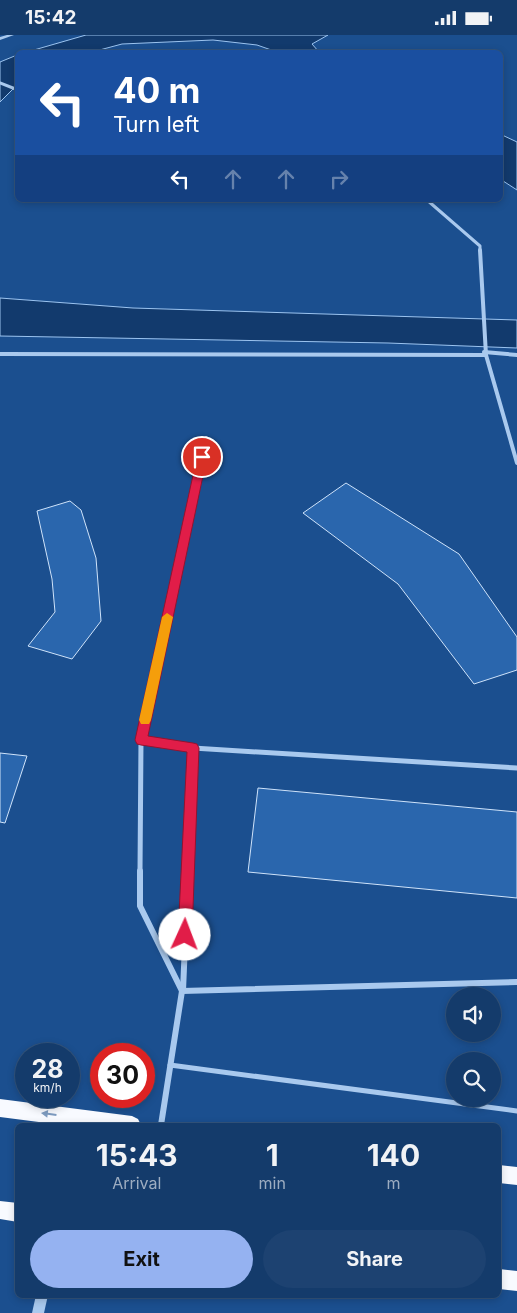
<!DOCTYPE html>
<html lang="en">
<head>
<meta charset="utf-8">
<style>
	body { margin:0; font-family:Inter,sans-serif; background:#1d4271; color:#f1f3f6; height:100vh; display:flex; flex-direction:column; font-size:19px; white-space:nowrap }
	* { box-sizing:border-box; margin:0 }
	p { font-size:16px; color:#9dadc1 }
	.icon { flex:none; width:28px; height:28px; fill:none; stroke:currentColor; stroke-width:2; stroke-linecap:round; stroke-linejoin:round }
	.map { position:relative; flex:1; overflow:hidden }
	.details { position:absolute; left:15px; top:1088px; width:486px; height:175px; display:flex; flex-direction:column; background:#143b6b; border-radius:8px; box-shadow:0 2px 8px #0003,0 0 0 1px #33557e }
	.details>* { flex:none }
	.top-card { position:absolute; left:15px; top:15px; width:488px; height:152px; border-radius:8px; box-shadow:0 2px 8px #0003,0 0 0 1px #33557e; background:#1a4fa0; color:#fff; overflow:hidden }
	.controls { position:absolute; left:446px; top:952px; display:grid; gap:10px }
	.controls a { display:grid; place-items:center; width:55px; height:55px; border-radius:50%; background:#143b6b; box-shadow:0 2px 8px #0003,0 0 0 1px #33557e; font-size:25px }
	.speed { position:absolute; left:15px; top:1008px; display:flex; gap:10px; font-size:25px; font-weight:700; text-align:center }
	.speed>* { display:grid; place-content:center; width:65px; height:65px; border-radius:50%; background:#143b6b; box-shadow:0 2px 8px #0003,0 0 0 1px #33557e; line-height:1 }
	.speed small { font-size:12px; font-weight:400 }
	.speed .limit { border:8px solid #d22; background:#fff; color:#111 }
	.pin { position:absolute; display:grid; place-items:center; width:42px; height:42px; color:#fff; margin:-21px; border:2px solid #fff; border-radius:50%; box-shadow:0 1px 5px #0007 }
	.me { position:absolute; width:55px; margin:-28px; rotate:2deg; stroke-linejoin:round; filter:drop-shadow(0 0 4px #0008) }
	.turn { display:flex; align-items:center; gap:18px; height:105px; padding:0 15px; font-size:22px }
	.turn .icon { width:65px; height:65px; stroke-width:2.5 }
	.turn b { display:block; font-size:35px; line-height:42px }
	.lanes { display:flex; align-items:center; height:48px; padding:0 15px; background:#0003; justify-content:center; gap:25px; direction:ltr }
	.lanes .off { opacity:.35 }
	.eta { display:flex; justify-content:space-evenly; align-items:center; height:85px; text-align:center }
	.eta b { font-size:30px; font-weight:700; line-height:35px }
	.primary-button { display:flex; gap:10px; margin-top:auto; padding:10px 15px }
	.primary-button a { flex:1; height:58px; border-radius:30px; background:#95b2f1; color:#111; font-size:20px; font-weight:700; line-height:58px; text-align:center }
	.primary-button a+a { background:#1d4271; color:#f1f3f6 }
	.status { display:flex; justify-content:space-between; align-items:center; height:35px; padding:0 25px; background:#143b6b; direction:ltr }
	.status svg { height:14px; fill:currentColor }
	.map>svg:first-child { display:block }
	.water { fill:#123a6d; stroke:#9cc4f0 }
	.building { fill:#2a66ad; stroke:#cfe3fa }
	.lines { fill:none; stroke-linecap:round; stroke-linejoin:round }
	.service { stroke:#a9c9ee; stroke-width:5 }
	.minor-far3 { stroke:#a9c9ee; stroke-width:3 }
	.minor-far2 { stroke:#a9c9ee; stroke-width:4 }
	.minor-far1 { stroke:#a9c9ee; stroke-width:5 }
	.minor { stroke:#a9c9ee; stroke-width:6 }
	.tertiary { fill:#a9c9ee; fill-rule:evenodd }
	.trunk { fill:#f8faff; fill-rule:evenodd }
	.oneway { fill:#7e9cc1 }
	.route { fill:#e11d48; stroke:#92132f }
	.slow { fill:#f59e0b }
</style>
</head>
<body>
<div class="status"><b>15:42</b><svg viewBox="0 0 49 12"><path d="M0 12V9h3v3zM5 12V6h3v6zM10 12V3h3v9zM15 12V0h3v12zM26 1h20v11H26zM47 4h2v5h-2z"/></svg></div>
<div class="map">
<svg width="517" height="1278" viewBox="0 0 517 1278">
	<rect width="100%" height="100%" fill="#1b4f8f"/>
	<g class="water">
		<path d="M86,0H328L312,9L319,17H277L257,10L213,5L122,9L92,17H27Z"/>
		<path d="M17,20V50L0,67V27Z"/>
		<path d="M500,99L517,107V155L500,144Z"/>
		<path d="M0,263L133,273L517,285V313L388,308L0,301Z"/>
	</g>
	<g class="building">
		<path d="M346,448L459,519L517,602V635L474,649L398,549L303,478Z"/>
		<path d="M70,466L81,475L96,523L101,586L72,624L28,611L55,577L52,544L37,476Z"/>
		<path d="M0,718L27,721L5,788L0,787Z"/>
		<path d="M258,753L517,777V863L248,837Z"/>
	</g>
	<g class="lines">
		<path class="service" d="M170,1030L517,1076"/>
		<g class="minor-far3">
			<path d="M0,48L18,55"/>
			<path d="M427,165L480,211V216"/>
		</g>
		<g class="minor-far2">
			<path d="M484,317L517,320"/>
			<path d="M0,319L486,320L480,215"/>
			<path d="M486,320L517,428"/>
			<path d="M187,490L206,403"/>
		</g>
		<g class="minor-far1">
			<path d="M141,705L193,713"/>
			<path d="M140,837L141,705L188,489"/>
			<path d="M188,837L193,713L517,733"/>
		</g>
		<g class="minor">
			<path d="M140,836V871L182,956"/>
			<path d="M183,956L188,836"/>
			<path d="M161,1090L182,956L517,947"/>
		</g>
		<g class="tertiary">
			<path d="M7,0H14L0,5V2Z"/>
			<path d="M36,1260H48L44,1278H32Z"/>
		</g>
		<g class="trunk">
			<path d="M0,1064L132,1081L138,1084L141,1090H62L0,1082Z"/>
			<path d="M499,1130L517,1132V1150L499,1148Z"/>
			<path d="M0,1166L18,1168V1187L0,1184Z"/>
			<path d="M499,1234L517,1236V1256L499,1254Z"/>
		</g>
	</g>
	<defs><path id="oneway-solid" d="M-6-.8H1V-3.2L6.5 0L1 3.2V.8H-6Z" transform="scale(1.25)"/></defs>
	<use class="oneway" href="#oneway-solid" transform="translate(49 1079) rotate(-173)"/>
	<path class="route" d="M202,419L207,422L148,701L193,708L197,709L199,713L192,900L190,905L185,906L180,905L178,900L187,717L141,710L137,709L135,705L197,422Z"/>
	<path class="slow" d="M167,578L173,582L151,685L149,689H141L139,685L162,582Z"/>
</svg>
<div class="controls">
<a><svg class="icon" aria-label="sound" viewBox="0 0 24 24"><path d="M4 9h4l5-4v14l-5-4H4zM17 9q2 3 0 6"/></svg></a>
<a><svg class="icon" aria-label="search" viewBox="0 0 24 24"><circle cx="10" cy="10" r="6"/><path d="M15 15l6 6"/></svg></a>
</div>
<div class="speed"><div>28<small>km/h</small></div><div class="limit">30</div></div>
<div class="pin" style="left:202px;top:422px;background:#d93025"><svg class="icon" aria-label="arrive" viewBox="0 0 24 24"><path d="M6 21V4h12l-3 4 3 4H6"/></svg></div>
<svg class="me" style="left:185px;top:900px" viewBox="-20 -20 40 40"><circle r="19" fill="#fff"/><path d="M0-13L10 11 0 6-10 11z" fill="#e11d48"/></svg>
<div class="top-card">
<div class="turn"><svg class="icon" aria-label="left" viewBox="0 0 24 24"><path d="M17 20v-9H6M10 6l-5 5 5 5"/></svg><div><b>40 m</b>Turn left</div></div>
<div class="lanes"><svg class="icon" aria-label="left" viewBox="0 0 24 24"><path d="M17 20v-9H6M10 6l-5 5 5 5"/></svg><svg class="icon off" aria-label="ahead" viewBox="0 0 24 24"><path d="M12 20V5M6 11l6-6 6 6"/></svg><svg class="icon off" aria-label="ahead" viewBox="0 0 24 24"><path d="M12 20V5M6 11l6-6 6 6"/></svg><svg class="icon off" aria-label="right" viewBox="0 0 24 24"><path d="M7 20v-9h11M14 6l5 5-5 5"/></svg></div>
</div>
<section class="details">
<div class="eta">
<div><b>15:43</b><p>Arrival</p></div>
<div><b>1</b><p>min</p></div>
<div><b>140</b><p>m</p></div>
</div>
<div class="primary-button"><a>Exit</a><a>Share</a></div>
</section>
</div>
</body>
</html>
